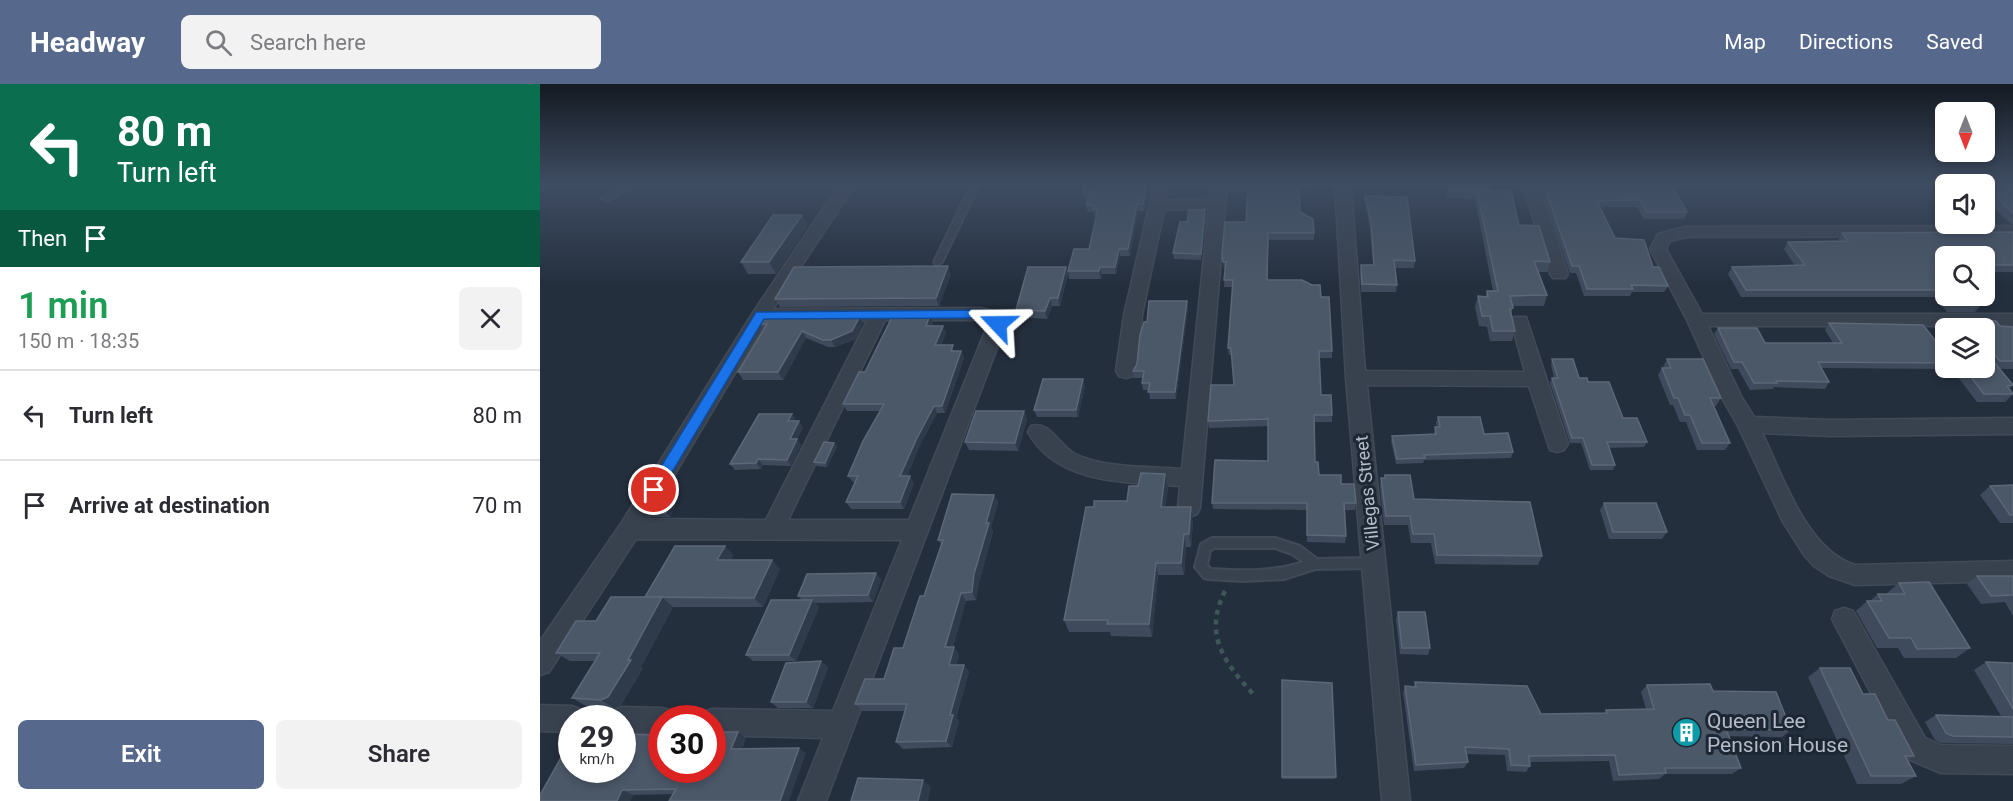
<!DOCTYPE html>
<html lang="en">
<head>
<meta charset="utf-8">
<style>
	body { margin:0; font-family:Roboto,sans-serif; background:#f2f2f3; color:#2b2b33; height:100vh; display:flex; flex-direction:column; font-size:22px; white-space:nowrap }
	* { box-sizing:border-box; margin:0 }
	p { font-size:20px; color:#7c7c81 }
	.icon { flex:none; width:33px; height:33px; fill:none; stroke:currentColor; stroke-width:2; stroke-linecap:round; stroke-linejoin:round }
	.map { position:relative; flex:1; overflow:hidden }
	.panel { display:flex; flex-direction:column; background:#fff; width:540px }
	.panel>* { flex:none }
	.banner { background:#0b6e4f; color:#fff; overflow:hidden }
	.needle { width:39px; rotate:180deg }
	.fabs { position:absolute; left:1395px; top:18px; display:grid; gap:12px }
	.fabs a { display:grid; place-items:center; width:60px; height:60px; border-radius:9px; background:#fff; box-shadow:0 3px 9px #0003; font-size:30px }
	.speed { position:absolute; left:18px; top:621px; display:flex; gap:12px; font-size:30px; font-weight:700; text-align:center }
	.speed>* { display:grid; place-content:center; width:78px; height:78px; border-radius:50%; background:#fff; box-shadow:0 3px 9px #0003; line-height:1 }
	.speed small { font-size:15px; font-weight:400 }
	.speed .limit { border:9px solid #d22; background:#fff; color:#111 }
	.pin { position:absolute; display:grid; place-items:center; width:51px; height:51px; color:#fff; margin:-26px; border:3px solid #fff; border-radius:50%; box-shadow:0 2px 6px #0007 }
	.me { position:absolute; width:66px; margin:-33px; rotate:293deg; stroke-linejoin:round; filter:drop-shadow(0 0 4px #0008) }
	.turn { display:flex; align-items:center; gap:21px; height:126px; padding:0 18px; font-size:27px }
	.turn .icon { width:78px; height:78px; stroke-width:2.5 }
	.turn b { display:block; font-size:42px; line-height:51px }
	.then { display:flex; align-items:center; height:57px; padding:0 18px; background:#0003; gap:12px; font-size:22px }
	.round { display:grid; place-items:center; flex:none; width:63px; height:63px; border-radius:9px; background:#f2f2f3 }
	.head { display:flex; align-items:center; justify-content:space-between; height:102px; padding:0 18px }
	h1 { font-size:36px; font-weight:600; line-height:45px; color:#1e9e55 }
	.primary-button { display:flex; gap:12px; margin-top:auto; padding:12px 18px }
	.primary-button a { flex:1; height:69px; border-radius:9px; background:#56698c; color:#fff; font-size:24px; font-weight:600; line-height:69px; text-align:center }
	.primary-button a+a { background:#f2f2f3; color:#2b2b33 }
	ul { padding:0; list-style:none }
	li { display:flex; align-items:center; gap:18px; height:90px; padding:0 18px; border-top:2px solid #e1e1e2 }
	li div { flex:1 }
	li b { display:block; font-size:22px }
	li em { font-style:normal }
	header { display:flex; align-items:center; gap:36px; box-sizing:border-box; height:84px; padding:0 30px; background:#56698c; color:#fff }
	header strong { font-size:28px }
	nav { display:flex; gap:33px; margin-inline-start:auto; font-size:21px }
	.search { width:420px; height:54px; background:#f2f2f3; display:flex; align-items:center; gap:15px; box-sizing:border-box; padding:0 21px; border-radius:9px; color:#7c7c81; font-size:22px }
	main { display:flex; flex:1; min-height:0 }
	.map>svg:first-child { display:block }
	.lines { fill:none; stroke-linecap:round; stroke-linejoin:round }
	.lane-casing { stroke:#414a57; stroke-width:4 }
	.street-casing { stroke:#414a57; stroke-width:3 }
	.path { stroke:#3f5557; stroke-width:4.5; stroke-dasharray:5 5; stroke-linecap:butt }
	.lane { fill:#38414e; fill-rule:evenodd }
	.street { fill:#38414e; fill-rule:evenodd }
	.wall { fill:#3f4b5c }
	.shaded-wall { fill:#2f3b4b }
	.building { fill:#4b5868; stroke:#5c6777; stroke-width:1.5 }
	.route { fill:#1a73e8; stroke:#114b97; stroke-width:1.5 }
	.labels { text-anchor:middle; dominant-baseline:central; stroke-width:6; stroke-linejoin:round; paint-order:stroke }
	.street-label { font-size:18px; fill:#b4bcc9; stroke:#1d2633 }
	.near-poi-label { font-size:21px; fill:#b4bcc9; stroke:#1d2633; text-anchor:start }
</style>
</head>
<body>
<header>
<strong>Headway</strong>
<div class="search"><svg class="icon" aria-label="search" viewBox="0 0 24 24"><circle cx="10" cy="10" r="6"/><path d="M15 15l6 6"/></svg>Search here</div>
<nav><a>Map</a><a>Directions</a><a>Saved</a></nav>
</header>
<main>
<section class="panel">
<div class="banner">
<div class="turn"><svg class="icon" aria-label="left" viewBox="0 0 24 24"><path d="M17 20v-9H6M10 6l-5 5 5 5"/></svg><div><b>80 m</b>Turn left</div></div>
<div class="then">Then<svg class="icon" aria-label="arrive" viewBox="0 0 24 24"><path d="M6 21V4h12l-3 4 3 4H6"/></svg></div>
</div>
<div class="head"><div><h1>1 min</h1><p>150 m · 18:35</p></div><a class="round"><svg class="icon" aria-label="close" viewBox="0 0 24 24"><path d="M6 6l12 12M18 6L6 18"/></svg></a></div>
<ul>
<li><svg class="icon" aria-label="left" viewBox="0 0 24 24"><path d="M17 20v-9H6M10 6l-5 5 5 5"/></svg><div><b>Turn left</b></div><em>80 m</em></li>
<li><svg class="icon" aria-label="arrive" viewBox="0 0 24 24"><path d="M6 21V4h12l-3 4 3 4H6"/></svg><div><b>Arrive at destination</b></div><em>70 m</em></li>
</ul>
<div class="primary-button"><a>Exit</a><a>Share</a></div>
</section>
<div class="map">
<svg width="1473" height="717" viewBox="0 0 1473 717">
	<rect width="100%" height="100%" fill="#242f3e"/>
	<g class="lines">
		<defs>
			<g id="lane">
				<path d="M87,101H98L68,116H65L61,114Z"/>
				<path d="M431,101H439L402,178L398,181L395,180L394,178Z"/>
				<path d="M672,454H735L760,462L777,475L834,474L838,475L840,479L838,483L834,484L775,485L744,495L703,497L668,495L664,494L655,483L661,460ZM674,464H735L752,470L764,478C733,488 703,487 671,485L667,481L670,467Z"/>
			</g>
			<g id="street">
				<path d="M299,101H315L233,225L441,224L459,229L466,240L286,717H258L283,654L172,651V634H160L162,628L172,625L293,627L362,456L96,455L9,588L0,591V557L82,438L214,227ZM345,236H441L448,240L369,436H248ZM226,237H327L226,436L108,435Z"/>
				<path d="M614,101H630L626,116L670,114L671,101H687L660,424L657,430L649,433L641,430L638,424L640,402C587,398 517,401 488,348L491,342C510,336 519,362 535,370C567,385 608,382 642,385L669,124L624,126L602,231L596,287L593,292L586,294L579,292L576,287L584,231Z"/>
				<path d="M795,101H811L825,287L985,288L971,237L974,233H986L1028,360L1024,366L1017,368L1010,366L989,302L827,301L870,717H842L806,294Z"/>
				<path d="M983,101H999L1028,190L1025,194H1013L1010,190Z"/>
				<path d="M1473,142V152L1146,153L1130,157L1126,165L1162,230H1473V242H1168L1201,312L1214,333L1291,336L1473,334V350L1291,352L1222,349C1243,391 1266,466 1315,481L1473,477V497L1315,501L1289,492L1274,482L1264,471L1243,438L1198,342L1182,314L1147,236L1110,165L1118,150L1145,143Z"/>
				<path d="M1304,524L1313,527L1385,654L1401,661L1473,662V690L1401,689L1365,674L1292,535L1295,527Z"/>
				<path d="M0,621L32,622L42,626L45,634H32V648L0,647Z"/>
				<path d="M82,623L122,624L132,627L135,634H122V650L82,649V634H69L72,627Z"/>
			</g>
		</defs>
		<use href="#lane" class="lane-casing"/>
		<use href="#street" class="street-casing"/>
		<path class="path" d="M685,507C663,551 684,578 714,611"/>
		<use href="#lane" class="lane"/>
		<use href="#street" class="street"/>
	</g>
	<g class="wall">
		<path d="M544,101H608L605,127H598L590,172H580L576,190H562L561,195H529L528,187L549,165L557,132H554V128H548L546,121L548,114H543L542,106Z"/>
		<rect x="642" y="101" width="21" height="4"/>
		<path d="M688,101H775V106H759L760,128L774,149V156H729L727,196L781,213L792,267V274H779L781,311L792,331V338H774L775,378L779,391L801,400L816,419L815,426H805L806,452L805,459L767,458V426L673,425L672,419L728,377V342L669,344L668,337L694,301L692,271H689L688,264L693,203H684L685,185H684L682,170L706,138L707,108L689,107Z"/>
		<path d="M906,101H951L952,107L1010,178L1007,188H998L1007,211L1004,222H973L971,231L975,247L972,257H950L947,243L939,242L935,223L938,212L945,213L947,207H953L935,115L907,114Z"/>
		<path d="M1000,101H1132L1147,128L1144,135H1104L1097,123H1060L1075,154L1113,183L1128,202L1124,208H1092L1090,212H1044L1036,189H1030Z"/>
		<path d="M1393,101H1406V115Z"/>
		<path d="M1444,101H1473V140H1471L1447,117H1444Z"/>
		<path d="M825,112L875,177L874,184H855L857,201L856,208H821L820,189L821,181H833L830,145L825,119Z"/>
		<path d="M665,126L666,132L661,176L634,175L633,169Z"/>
		<path d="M268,142L236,190H208L201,178Z"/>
		<path d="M1473,148V188H1444V172H1406V212L1441,221L1435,228H1407L1395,213H1201L1188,190L1192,183L1255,182L1244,165L1248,158L1299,157L1298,156L1302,149Z"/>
		<path d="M526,183L528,190L520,222H512L507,235L478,233L476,226Z"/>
		<path d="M411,190L399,222L240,223L235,215Z"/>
		<path d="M647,217L648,224L636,315H610L609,306H603L602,299L603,294H594L593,287L597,280L607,238Z"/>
		<path d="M1427,237L1460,242L1473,243V285H1459L1473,301L1469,305L1473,310L1465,318H1437L1411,284H1444L1447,277L1444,274V244H1421Z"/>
		<path d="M393,238L392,242L406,249L401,261L416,267H421L424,274L405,329H397L380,361L367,392L374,399L364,425H311L306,418L315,398H313L308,392L340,327H307L303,320L325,288Z"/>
		<path d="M323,239L316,255L295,263H288L266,254L243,296H203L198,288L224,244L221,240Z"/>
		<path d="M1289,239L1406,279V284H1407L1406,285L1281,284L1289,298L1285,305L1234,303L1233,305L1210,306L1198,285H1191L1174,250L1178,244L1225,259H1293L1285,246Z"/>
		<path d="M1012,275L1039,294L1048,298L1107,358L1104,363L1069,364L1075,381L1073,386H1050L1041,359H1030L1010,299L1012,294H1014L1011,280Z"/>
		<path d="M1127,275L1181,314L1176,322H1174L1190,359L1185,366H1157L1146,338H1140L1133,321H1130L1118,291L1122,284H1124L1123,283Z"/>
		<path d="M545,302L538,333H497L494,326Z"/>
		<path d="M484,327L487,335L478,367L429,366L425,358Z"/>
		<path d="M898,333L944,350L973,368L971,374L884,376L883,379L856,380L851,357L852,352L894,350L895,343H897L896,339Z"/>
		<path d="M256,336L263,343L257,355L261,361L251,382L223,381L221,385L195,386L190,380Z"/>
		<path d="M294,359L297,363L287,383L277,382L274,378Z"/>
		<path d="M625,390L628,403L625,423L653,437L651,463H646L644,491H618L612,553L571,552L570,548H529L524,536L554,423L587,417L598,402Z"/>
		<path d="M845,391L874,415L1002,472L998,481L895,480L891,459H871L868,441H844L840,404L841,394H845Z"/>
		<path d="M1473,401V439H1460L1440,411L1450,402Z"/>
		<path d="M454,411L458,419L451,443L453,448L439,498L436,516L426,517L413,563H414L419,571L416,581H424L429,588L416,634L419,637L412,663L363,665L356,658L365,627H322L315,620L344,595L363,564L384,512L402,461L398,456Z"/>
		<path d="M135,412L138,415L130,433H112L108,429Z"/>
		<path d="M1064,419L1127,448L1122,455H1069L1060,426Z"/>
		<path d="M185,462L193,471L191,476H232L240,485L223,523H133L101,583L103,584L81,621L74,624L46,622L32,614L55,577H30L16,569L56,537L105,513Z"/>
		<path d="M336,489L341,496L333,518L275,519L279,523L256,577H213L206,571L262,516L258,512Z"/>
		<path d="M1437,492H1473V532L1465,518L1441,520L1427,500Z"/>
		<path d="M1359,499L1430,564L1416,574H1364L1358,564H1337L1316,527L1327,517H1330L1338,510H1348L1347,509Z"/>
		<path d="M858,528L890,564L888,571L860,570L856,535Z"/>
		<path d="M281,577L288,584L273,624H238L231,618Z"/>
		<path d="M1446,578L1473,579V660L1401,659L1395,656L1385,638L1396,631L1461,632L1434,586Z"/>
		<path d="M1280,584L1323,610L1348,636L1374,672L1367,676L1376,692L1361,700H1317L1268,593Z"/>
		<path d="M875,598L1001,630L1064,629L1066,626L1106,625L1101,608L1107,601L1173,607L1251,646L1242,653L1189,652L1201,684L1192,690H1125L1119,695L1073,697L1069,677L990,678V682L986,688L967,687L965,671L926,670L928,678L924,684L874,687L863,609L865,602L874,603Z"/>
		<path d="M742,600L796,693L795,695H742Z"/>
		<path d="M206,654L202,665L266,669L133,710L93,711L90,717H0Z"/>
	</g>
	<g class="shaded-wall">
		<path d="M606,101H608L605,127L603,120Z"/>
		<path d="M597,120L598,127L590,172L588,165Z"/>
		<path d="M665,126L666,132L661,176V170Z"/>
		<path d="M262,131L268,142L236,190L229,178Z"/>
		<path d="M579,165L580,172L576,190L575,183Z"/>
		<path d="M408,182L411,190L399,222L396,214Z"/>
		<path d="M526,183L528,190L520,222L518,214Z"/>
		<path d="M560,183L562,190L561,195L559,187Z"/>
		<path d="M510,214L512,222L507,235L505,227Z"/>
		<path d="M647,217L648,224L636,315L635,308Z"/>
		<path d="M390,231L393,238L389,249L386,242Z"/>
		<path d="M320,232L323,239L316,255L295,263L291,256Z"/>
		<path d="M403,242L406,249L398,268L395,261Z"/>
		<path d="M262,247L266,254L243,296L238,288Z"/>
		<path d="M421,267L424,274L405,329L402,322Z"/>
		<path d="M543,295L545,302L538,333L536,326Z"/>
		<path d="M394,322L397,329L380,361L364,399L360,392L377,354Z"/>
		<path d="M484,327L487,335L478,367L475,359Z"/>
		<path d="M252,330L256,336L253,343L248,337Z"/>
		<path d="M259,337L263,343L255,359L257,355L261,361L251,382L247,376L250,355Z"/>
		<path d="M294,359L297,363L287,383L285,379Z"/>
		<path d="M218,375L223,381L221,385L216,379Z"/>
		<path d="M625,390L628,403L623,437L621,423Z"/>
		<path d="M370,392L374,399L364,425L360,418Z"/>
		<path d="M454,411L458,419L451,443L453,448L439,498L436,516L432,508L434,490L446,439Z"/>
		<path d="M135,412L138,415L130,433L126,429Z"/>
		<path d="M651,423L653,437L651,463L649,450Z"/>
		<path d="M644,450L646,463L644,491L641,479Z"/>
		<path d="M185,462L193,471L186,485L177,476Z"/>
		<path d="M232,476L240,485L223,523L214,514Z"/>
		<path d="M616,479L618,491L612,553L609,540Z"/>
		<path d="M336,489L341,496L333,518L328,511Z"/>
		<path d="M421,509L426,517L411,571L405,563Z"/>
		<path d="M122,513L133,523L101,583L103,584L81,621L74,624L61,616L88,576Z"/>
		<path d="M272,516L279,523L256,577L249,571Z"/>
		<path d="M414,563L419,571L414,588L409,581Z"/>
		<path d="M281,577L288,584L273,624L266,618Z"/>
		<path d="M424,581L429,588L416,634L419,637L412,663L406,657L410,631Z"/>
		<path d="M198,648L206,654L200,671L191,665Z"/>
		<path d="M259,664L266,669L249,717H240Z"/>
		<path d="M383,696L391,703L388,717H378Z"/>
		<path d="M82,706L93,711L90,717H77Z"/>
	</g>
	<g class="building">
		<path d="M544,101H606L603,120H597L588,165H579L575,183H560L559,187H528L534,165H549L558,125H553V121H546L550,107L542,106Z"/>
		<path d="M708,101H759L760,128L773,135L774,149H728L727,196H762L772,201H780L781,213H789L792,267H779L781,311H791L792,331H774L775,378H778L779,391H801V400H814L816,419H804L806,452L767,451V419H672L675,376L728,377V335L668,337L671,301H694L691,264H688L693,196H684L686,178H683L682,170L685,138H706Z"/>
		<path d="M908,101H951L952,107H937V108H909Z"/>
		<path d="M1004,101H1132L1147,128H1107L1100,116L1057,117L1075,154L1104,156L1113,183H1119L1128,202L1091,201L1093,205H1047L1039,182H1032Z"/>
		<path d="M1444,101H1473V129L1453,110H1444Z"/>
		<path d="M937,107H971L979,141L999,142L1010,178L994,177L1007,211L970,212L973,224L970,225L975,247H953L950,232H942L938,212L948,213L947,207H958Z"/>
		<path d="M825,112L867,113L875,177L854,176L857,201L822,200L821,181H834L831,137Z"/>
		<path d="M649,126H665L661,170L633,169L640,138H647Z"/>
		<path d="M233,131H262L229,178H201Z"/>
		<path d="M1473,148V181H1444V172H1406V211L1401,206H1206L1192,183L1265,181L1248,158L1308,157L1302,149Z"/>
		<path d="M408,182L396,214L235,215L254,183Z"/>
		<path d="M488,183H526L518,214H510L505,227L476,226Z"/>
		<path d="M1406,212H1434L1441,221H1413Z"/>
		<path d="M609,217H647L635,308H608L610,299H602L604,287H593L597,280L600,251L604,238H607Z"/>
		<path d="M353,231H390L386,242H403L395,261H413L411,267H421L402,322H394L377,354L360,392H370L360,418H306L318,392H308L323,357L344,320H303L319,288H325Z"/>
		<path d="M226,232H320L312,247L291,256H283L262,247L238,288H198L227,240H221Z"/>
		<path d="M1427,237H1456L1460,242L1473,243V277H1460L1444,258V244H1433Z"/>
		<path d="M1289,239L1383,241L1406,270V279L1278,278L1289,298L1236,297L1237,299H1214L1202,278H1194L1178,244H1217L1225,259H1302Z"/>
		<path d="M1012,275H1033L1039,294H1047L1048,298H1069L1083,334H1097L1107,358H1067L1075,381H1052L1043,354H1032L1012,294H1018Z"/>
		<path d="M1127,275H1163L1181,314H1170L1190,359H1162L1150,331H1145L1138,314H1134L1122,284H1131Z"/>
		<path d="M1444,277H1453L1473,301L1467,302L1473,310H1444L1424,284H1444Z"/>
		<path d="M503,295H543L536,326H494Z"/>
		<path d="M436,327H484L475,359L425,358Z"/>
		<path d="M219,330H252L248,337H259L250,355H257L247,376L218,375L216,379L190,380Z"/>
		<path d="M898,333H940L944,350L968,349L973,368L884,371L885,374L857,375L852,352L896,350L895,343H900Z"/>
		<path d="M284,358L294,359L285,379L274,378Z"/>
		<path d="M601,389L625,390L621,423H651L649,450H644L641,479H616L609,540H567L568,536H524L546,423H554V417H587L589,402H598Z"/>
		<path d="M845,391H870L874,415L990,418L1002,472L897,471L894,450H873L870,432H846L841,394H845Z"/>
		<path d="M1473,401V431H1470L1450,402Z"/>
		<path d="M412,410L454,411L446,439H449L434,490L432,508L421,509L405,563H414L409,581H424L410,631H413L406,657L356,658L367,620H315L325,595H344L354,564H363L380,512H384L403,456H398Z"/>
		<path d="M135,412L126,429H108L118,413Z"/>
		<path d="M1064,419H1116L1127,448H1073Z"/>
		<path d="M135,462H185L177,476H232L214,514L105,513Z"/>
		<path d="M336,489L328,511L258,512L267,490Z"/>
		<path d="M1437,492H1473V511L1451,512Z"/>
		<path d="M1389,498L1430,564L1377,565L1371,554H1349L1327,517H1342L1338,510H1365L1359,499Z"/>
		<path d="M71,513H122L88,576H91L68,613L61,616L32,614L60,569H16L36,537H56Z"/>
		<path d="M231,516H272L249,571H206Z"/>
		<path d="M858,528H885L890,564H862Z"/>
		<path d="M281,577L266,618H231L246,579Z"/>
		<path d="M1446,578L1473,579V625Z"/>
		<path d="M1280,584H1310L1323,610H1335L1348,636H1355L1374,672H1365L1376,692H1331Z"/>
		<path d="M742,596L792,599L796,693H742Z"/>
		<path d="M875,598L987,602L1001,630L1067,629L1066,626L1114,625L1107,601L1170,600L1173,607L1236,608L1251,646L1186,645L1201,684H1125L1126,689L1079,691L1075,671L989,672L990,682L971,681L969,665L925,663L928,678L876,681L865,602L876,603Z"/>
		<path d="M1396,631L1473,633V653L1413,652L1406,649Z"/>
		<path d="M172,648H198L191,665L259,664L240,717H129L136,705L82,706L77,717H0V711L32,654V686H82V650L122,651V686H172Z"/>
		<path d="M318,694L383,696L378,717H311Z"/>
	</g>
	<linearGradient id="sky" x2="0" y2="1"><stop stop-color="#141a22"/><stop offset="0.5" stop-color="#3f4d63"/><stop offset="1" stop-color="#3f4d63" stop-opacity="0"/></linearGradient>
	<rect width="1473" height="201" fill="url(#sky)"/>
	<path class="route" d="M441,226L457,230L463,240L462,243H453L449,236L441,234L224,235L119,410H109L107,406L109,402L216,228Z"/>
	<defs>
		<symbol id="building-disc" viewBox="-11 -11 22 22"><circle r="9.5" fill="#0f9aa8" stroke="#1d2633"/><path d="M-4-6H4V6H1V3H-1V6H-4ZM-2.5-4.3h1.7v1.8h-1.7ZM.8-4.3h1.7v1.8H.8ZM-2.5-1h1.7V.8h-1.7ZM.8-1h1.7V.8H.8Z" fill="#fff"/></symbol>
	</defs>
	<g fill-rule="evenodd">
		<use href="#building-disc" x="1130" y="632" width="33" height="33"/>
	</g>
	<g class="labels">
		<g class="street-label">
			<text transform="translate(827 409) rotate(-96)">Villegas Street</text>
		</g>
		<g class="near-poi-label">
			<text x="1167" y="637">Queen Lee<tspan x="1167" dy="24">Pension House</tspan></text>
		</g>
	</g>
</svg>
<div class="fabs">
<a><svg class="needle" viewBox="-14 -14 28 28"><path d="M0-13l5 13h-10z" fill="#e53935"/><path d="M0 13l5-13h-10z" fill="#7c7c81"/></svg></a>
<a><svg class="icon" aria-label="sound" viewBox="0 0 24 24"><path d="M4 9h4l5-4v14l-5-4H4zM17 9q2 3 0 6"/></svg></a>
<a><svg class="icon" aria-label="search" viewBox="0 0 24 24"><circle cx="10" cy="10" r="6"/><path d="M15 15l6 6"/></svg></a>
<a><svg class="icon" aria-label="layers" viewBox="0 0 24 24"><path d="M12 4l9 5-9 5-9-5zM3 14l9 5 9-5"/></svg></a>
</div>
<div class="speed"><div>29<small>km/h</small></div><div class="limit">30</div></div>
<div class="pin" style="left:114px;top:406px;background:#d93025"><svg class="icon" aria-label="arrive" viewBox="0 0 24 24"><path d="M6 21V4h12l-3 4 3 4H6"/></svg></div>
<svg class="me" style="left:458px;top:240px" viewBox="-20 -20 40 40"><path d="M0-17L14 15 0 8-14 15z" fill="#1a73e8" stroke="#fff" stroke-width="4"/></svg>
</div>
</main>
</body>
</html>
